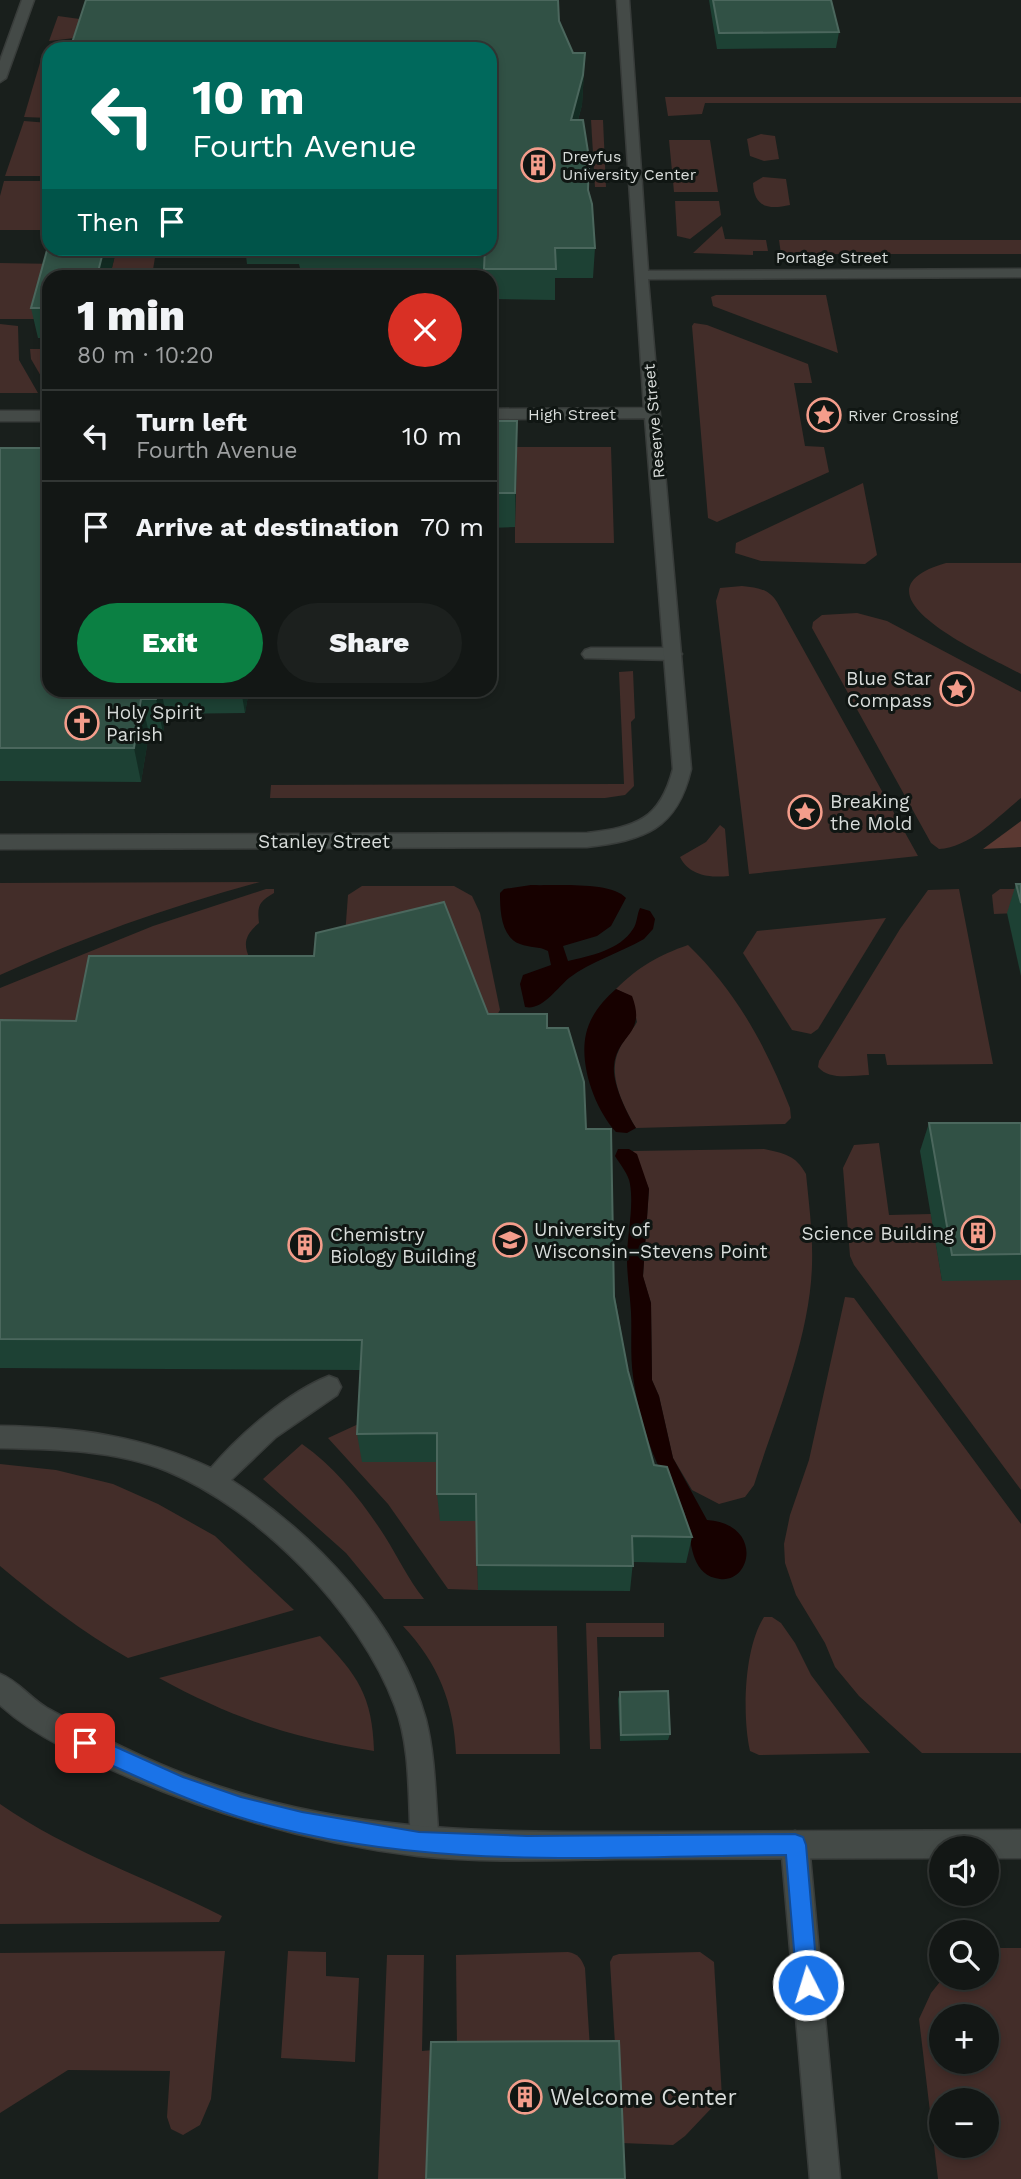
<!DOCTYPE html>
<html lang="en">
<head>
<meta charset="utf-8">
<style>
	body { margin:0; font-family:"Work Sans",sans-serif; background:#1c201e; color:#f1f3f6; height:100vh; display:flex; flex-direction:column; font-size:26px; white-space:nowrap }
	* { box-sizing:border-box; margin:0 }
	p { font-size:23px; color:#9d9fa0 }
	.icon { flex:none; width:38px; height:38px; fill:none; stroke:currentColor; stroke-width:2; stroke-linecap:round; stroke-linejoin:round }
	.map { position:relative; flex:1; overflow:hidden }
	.details { position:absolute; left:42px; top:270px; width:455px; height:427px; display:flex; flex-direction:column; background:#131715; border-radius:21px; box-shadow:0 4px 10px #0003,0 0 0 2px #323634 }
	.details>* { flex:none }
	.guide { position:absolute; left:42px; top:42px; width:455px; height:214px; border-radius:21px; box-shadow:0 4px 10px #0003,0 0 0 2px #323634; background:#00695c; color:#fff; overflow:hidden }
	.tools { position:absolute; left:929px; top:1836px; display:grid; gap:14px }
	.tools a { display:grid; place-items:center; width:70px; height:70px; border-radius:50%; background:#131715; box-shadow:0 4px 10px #0003,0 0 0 2px #323634; font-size:35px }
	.pin { position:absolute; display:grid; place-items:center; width:60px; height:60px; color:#fff; margin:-30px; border-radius:14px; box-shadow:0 4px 10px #0006 }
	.me { position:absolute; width:77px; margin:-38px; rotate:355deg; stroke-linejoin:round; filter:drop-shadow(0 0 5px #0008) }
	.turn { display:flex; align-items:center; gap:24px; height:147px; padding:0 35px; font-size:32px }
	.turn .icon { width:91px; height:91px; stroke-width:2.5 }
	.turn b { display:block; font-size:49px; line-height:60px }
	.then { display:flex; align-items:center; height:66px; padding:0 35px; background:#0003; gap:14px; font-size:26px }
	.round { display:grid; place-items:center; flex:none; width:74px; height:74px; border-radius:37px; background:#1c201e }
	.headline { display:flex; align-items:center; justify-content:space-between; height:119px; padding:0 35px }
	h1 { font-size:42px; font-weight:800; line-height:52px }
	.primary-button { display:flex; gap:14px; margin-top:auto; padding:14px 35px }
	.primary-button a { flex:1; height:80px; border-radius:42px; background:#0b8043; color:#fff; font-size:28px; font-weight:800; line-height:80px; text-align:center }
	.primary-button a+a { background:#1c201e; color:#f1f3f6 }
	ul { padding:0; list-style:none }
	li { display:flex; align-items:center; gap:21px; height:91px; padding:0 35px; border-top:2px solid #323634 }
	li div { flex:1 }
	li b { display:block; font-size:26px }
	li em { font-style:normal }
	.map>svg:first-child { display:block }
	.green { fill:#432d29; fill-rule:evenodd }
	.forest { fill:#5b3932 }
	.water { fill:#170100 }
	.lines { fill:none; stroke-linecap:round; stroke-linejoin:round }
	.service-casing { stroke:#383c3a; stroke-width:3 }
	.minor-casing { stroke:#383c3a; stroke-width:3 }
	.tertiary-casing { stroke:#383c3a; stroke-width:3 }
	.service { fill:#444a47; fill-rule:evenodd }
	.minor { fill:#444a47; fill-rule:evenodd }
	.tertiary { fill:#444a47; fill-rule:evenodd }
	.wall { fill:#1d4134 }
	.shaded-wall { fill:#132c23 }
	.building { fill:#315145; stroke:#4b675d; stroke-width:2 }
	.route { fill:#1a73e8; stroke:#114b97; stroke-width:2 }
	.labels { text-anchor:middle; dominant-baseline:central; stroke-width:6; stroke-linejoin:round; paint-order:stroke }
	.far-poi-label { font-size:16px; fill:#d8dcda; stroke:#101613; text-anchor:start }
	.far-street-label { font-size:16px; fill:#d8dcda; stroke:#101613 }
	.poi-label { font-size:19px; fill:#d8dcda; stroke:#101613; text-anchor:start }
	.street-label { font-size:19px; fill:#d8dcda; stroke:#101613 }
	.near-poi-label { font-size:23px; fill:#d8dcda; stroke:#101613; text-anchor:start }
</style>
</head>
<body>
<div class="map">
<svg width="1021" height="2179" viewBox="0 0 1021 2179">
	<rect width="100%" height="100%" fill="#191f1c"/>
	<g class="green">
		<path d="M58,16L87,20L83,37L49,41Z"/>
		<path d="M49,51V118L24,117L42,56Z"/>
		<path d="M665,97H1021V103H705L702,114L668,116Z"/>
		<path d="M591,120H603L606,187H595Z"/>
		<path d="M24,121L49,123V176H5Z"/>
		<path d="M761,134L775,136L779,159L764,161L750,156L747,139Z"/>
		<path d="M669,140H710L718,192H674Z"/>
		<path d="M763,177L786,179L790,205C768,210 754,207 753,183Z"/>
		<path d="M4,181H49V230H0V196Z"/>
		<path d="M675,201H719L721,215L690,239L677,236Z"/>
		<path d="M722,226L725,239L766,240L768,251H753V255L693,253Z"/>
		<path d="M779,240H1021V254H781Z"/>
		<path d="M116,251H156L152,276H110Z"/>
		<path d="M0,263L58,264L49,276L43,319H0Z"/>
		<rect x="362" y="268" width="83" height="8"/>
		<path d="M716,295H826L838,353L713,306L711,297Z"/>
		<path d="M694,323L707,325L808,364L812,383H794L805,446L824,447L829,472L717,522L708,518L692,326Z"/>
		<path d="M0,324L18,326L19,360L38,393H0Z"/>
		<path d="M30,349H49V390L31,359Z"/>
		<path d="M501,447H611L614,543H515V527Z"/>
		<path d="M863,483L877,555L865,564L761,561L735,553L736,543Z"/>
		<path d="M946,563H1021V674C990,657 841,593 946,563Z"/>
		<path d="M742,586C757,588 768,588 777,602L918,856L749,874L716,601L720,588Z"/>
		<path d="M857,613L887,621L1021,692V798C997,817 971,847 939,849L931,843L812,628L813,622L822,615Z"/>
		<path d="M633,671L635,718L631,722L634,786L625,795L605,798H270L271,785L624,784L619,672Z"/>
		<path d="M720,825L725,829L729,876C711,878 689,876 680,857L706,842Z"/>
		<path d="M260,882C171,906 84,937 0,975V883Z"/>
		<path d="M362,886H454L472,896L480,913L500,1010L494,1020L343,963L348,895Z"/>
		<path d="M266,889H274V893C259,902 257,905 259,923C246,934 242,943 250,959L87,1055H0V988L153,926Z"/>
		<path d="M959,889L993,1064L887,1065L885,1054H867L869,1075C853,1075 830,1081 818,1067L819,1061L900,929L928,890Z"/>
		<path d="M1000,889H1021V913L994,914L992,895Z"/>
		<path d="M886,918L818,1029L811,1034L792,1030L743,953L757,931Z"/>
		<path d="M688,945C736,991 766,1046 790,1108L791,1118L785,1124L636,1128C623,1106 607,1074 619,1050C623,1040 632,1031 637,1022L632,997L616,989C638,967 659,955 688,945Z"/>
		<path d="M879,1143L889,1215L931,1214L942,1280H1021V1490L854,1265L850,1256L843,1168L854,1145Z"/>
		<path d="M764,1149C783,1153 796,1155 806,1174C809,1204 813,1235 812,1265C810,1338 776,1416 754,1485L745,1497L719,1504L692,1490L673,1458L659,1396L652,1380L651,1303L643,1277L649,1189L633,1151Z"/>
		<path d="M845,1297L854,1298L1021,1524V1753H922L859,1696L835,1667L825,1643L796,1595L785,1563L784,1544L790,1515L809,1460Z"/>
		<path d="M365,1421L439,1462L440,1520L477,1521L478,1590L448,1589L388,1504L328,1438Z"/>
		<path d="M302,1444C335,1467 362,1501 384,1535C398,1557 408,1579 424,1599H384L346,1553L263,1479Z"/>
		<path d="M0,1464L56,1470L113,1484L158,1504L215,1536L294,1610L128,1658C82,1632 41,1600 0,1566Z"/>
		<path d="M764,1617H772L781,1623L795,1643L811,1675L870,1753L759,1755L750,1751C742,1715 744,1648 764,1617Z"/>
		<path d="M586,1623H664V1637H597L601,1749H590Z"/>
		<path d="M403,1626H557L560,1754H456C454,1703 438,1663 403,1626Z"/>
		<path d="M320,1636C358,1676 372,1695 374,1751C292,1738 232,1718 159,1678Z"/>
		<path d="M0,1804C69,1852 148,1878 222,1916L219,1922L0,1924Z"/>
		<path d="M987,1948H1021V2179H938L919,2019L931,1993L943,1978H987ZM942,2016H987V2062H942ZM987,2100V2146H942V2100Z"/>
		<path d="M225,1951L211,2099L200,2125L183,2135L171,2129L167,2117L170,2071L68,2070L0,2113V1953Z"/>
		<path d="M288,1951L326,1952V1976L359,1978L355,2062L281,2058Z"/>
		<path d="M568,1952C578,1954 581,1958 585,1968L590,2049L457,2050L456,1955Z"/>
		<path d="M700,1952L714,1962L722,2097L685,2136L673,2145L621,2143L610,1962L613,1956L619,1954Z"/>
		<path d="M387,1955H424L422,2051L433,2050L428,2179H378Z"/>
	</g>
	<path class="forest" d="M1021,821V847L983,849Z"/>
	<g class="water">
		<path d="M531,885C554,886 611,881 626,898L611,926L597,936L563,946L568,961C590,956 620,950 633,929C637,924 637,914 640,908L650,911L655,919L653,929L644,939C620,953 591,961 569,978C557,988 542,1011 525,1007L520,984L523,975L551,965L548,951C539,946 530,948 520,944C501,937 500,911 500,893L504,889Z"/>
		<path d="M616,989L632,996C647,1035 617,1034 614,1066C612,1083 627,1114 636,1128L627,1133L616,1132C595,1109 579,1065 586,1034C590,1016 602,1001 616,989Z"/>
		<path d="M618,1149H629L637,1154L649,1189L643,1276L651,1303L652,1380L659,1396L673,1458L707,1520C763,1524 752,1583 720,1579C686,1575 693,1532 683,1509C677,1493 664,1479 657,1463C645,1436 637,1405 633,1376C630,1355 632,1333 631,1312C630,1294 627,1276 627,1259C627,1234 634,1208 630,1184C629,1175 620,1164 615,1156Z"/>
	</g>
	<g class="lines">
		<defs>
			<g id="service">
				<path d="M591,648H673L682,654L673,660L585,658L582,654L585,650Z"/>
				<path d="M329,1376L337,1379L341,1387L337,1395L276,1437L231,1480C315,1534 399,1622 426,1720C436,1760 435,1802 439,1842L435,1852L425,1856L415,1852L411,1842C408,1797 411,1748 395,1706C360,1612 259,1509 167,1471C115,1450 55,1449 0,1448V1426C75,1427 143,1436 211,1468C239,1435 288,1392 329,1376Z"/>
			</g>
			<g id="minor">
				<path d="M22,0H34L6,78L0,82V61Z"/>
				<path d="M617,0H629L648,271L1021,269V277L648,279L691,769C677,830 644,840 587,847L0,849V835L587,833C636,827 660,820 673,769L645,418L490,419V409L644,408Z"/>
				<rect x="0" y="411" width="49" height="10"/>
				<path d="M795,1831L805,1835L809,1845L840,2179H810L781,1845L785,1835Z"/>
			</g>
			<path id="tertiary" d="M0,1674C18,1681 30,1698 47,1708C109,1742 172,1773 240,1793C379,1835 518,1832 661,1832C781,1831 901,1831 1021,1830V1858H987V1848H942V1858C834,1858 726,1859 619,1859C553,1860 484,1863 418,1856C319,1844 224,1818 133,1779C88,1760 36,1738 0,1705Z"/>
		</defs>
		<use href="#service" class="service-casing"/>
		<use href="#minor" class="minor-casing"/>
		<use href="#tertiary" class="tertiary-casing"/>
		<use href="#service" class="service"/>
		<use href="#minor" class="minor"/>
		<use href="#tertiary" class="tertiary"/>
	</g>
	<g class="wall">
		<path d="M709,0H831L839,32L836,48L717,49Z"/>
		<path d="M559,21L573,53H585L582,105L578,120L595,248L593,278H555V300L490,299V276L475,275V268H300L299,264H247L245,248H490Z"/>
		<path d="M49,248H157L156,251H116L49,276V338H38L31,308Z"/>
		<path d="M490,421H517L515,527L490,528Z"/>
		<path d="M0,448L49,690H249L245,713L166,714L163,733H149L141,782L0,781Z"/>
		<path d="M1016,884H1021V976L1007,913Z"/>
		<path d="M488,1014L547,1028L586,1129L628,1371L654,1465L692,1537L686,1563L633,1562L630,1591L478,1590L476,1521H440L437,1494V1462H362L357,1434L361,1370L0,1368V1020L76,1021Z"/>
		<path d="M929,1123H1021V1280L942,1281L920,1151Z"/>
		<path d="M620,1692L670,1734L668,1740L620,1741L618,1699Z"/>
	</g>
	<g class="shaded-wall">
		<path d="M585,53L582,105L570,149L571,120Z"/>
		<path d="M104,248H116V251L110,276H97Z"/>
		<path d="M517,421V456L515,527V493Z"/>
		<path d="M158,690H161L166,714L163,733L156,699Z"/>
		<path d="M241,690H249L245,713Z"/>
		<path d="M141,699L149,733L141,782L134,748Z"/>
	</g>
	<g class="building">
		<path d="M86,0H558L559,21L573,53H585L583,75L571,120H583L589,158L588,190L592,204L595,248H555L556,269H484L485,248H490V49H70Z"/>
		<path d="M713,0H831L839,32L719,33Z"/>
		<path d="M49,243V248H104L97,276H49V308H31Z"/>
		<path d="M490,421H517L515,493H490Z"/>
		<path d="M0,448H49V690H158L156,699H141L134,748H0Z"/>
		<path d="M1016,884H1021V903Z"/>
		<path d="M444,902L488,1014H547V1028H568L584,1082L586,1129H611L614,1297L628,1371L654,1465L667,1467L692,1537L632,1536L633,1566L477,1565L476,1494H437V1433L357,1434L362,1340L0,1339V1020L76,1021L89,956H314L316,933Z"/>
		<path d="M929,1123H1021V1254L952,1255Z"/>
		<path d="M668,1691L670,1734L621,1735L620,1692Z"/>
		<path d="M619,2041L625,2179H426L431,2042Z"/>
	</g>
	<path class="route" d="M85,1733L183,1777L241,1797L302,1812L419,1832L527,1836L795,1834L803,1837L806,1845L818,1985L815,1993L808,1996L800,1993L797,1985L786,1855C605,1856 414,1872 239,1817C183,1799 131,1774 78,1750L75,1743L78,1736Z"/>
	<defs>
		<symbol id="building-ring" viewBox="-11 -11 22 22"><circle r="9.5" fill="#101613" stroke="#f49d8b" stroke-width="1.5"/><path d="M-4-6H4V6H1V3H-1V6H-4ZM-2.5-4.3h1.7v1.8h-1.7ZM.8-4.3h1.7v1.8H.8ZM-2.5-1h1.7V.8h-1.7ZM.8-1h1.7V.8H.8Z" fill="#f49d8b"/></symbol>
		<symbol id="sight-ring" viewBox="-11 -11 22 22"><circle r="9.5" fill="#101613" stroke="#f49d8b" stroke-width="1.5"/><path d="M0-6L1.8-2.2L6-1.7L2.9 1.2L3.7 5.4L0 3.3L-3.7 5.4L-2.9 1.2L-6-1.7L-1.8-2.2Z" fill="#f49d8b"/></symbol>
		<symbol id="church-ring" viewBox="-11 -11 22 22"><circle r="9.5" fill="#101613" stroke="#f49d8b" stroke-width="1.5"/><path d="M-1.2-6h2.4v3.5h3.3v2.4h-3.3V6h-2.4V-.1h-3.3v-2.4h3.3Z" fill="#f49d8b"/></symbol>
		<symbol id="university-ring" viewBox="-11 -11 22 22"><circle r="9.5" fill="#101613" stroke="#f49d8b" stroke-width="1.5"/><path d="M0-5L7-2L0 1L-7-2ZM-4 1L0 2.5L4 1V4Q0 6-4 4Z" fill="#f49d8b"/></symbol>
	</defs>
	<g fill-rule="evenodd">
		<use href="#building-ring" x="519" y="146" width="38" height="38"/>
		<use href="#sight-ring" x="805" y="396" width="38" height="38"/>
		<use href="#sight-ring" x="938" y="670" width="38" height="38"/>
		<use href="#church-ring" x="63" y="704" width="38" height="38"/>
		<use href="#sight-ring" x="786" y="793" width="38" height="38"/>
		<use href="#building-ring" x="959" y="1214" width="38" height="38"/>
		<use href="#university-ring" x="491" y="1221" width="38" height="38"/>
		<use href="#building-ring" x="286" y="1226" width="38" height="38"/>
		<use href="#building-ring" x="506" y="2078" width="38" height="38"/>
	</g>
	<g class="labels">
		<g class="far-poi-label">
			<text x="562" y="156">Dreyfus<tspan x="562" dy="18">University Center</tspan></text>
			<text x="848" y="415">River Crossing</text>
		</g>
		<g class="far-street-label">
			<text x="832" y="257">Portage Street</text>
			<text x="572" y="414">High Street</text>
			<text transform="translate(654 421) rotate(-95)">Reserve Street</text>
		</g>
		<g class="poi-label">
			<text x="932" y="678" text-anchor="end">Blue Star<tspan x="932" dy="22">Compass</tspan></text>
			<text x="106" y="712">Holy Spirit<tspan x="106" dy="22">Parish</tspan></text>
			<text x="830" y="801">Breaking<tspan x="830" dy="22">the Mold</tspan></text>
			<text x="534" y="1229">University of<tspan x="534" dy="22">Wisconsin–Stevens Point</tspan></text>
			<text x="954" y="1233" text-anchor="end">Science Building</text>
			<text x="330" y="1234">Chemistry<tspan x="330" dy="22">Biology Building</tspan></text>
		</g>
		<g class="street-label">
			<text x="324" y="841">Stanley Street</text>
		</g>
		<g class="near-poi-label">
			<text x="550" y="2097">Welcome Center</text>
		</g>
	</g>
</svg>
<div class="tools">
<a><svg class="icon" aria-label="sound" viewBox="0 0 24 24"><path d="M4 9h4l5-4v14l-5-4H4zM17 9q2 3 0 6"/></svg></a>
<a><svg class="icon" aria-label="search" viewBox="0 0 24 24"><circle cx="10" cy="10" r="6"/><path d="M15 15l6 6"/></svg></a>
<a>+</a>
<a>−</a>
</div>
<div class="pin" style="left:85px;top:1743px;background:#d93025"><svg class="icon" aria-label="arrive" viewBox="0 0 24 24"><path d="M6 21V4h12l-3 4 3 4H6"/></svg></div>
<svg class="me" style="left:808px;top:1985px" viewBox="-20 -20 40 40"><circle r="17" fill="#1a73e8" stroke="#fff" stroke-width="3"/><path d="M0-11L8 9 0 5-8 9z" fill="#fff"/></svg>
<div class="guide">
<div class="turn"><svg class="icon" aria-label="left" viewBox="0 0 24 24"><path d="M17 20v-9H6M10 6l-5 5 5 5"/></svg><div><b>10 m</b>Fourth Avenue</div></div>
<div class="then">Then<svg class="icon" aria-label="arrive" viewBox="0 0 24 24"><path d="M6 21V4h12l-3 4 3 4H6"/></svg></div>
</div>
<section class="details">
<div class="headline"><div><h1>1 min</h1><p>80 m · 10:20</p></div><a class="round" style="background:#d93025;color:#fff"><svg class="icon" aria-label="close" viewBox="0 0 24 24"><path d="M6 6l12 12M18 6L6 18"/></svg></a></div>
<ul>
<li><svg class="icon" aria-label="left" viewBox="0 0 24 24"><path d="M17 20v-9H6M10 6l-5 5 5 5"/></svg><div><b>Turn left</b><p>Fourth Avenue</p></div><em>10 m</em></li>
<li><svg class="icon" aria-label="arrive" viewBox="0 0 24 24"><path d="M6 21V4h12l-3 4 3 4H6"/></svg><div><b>Arrive at destination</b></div><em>70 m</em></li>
</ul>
<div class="primary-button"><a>Exit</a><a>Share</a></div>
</section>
</div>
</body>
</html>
